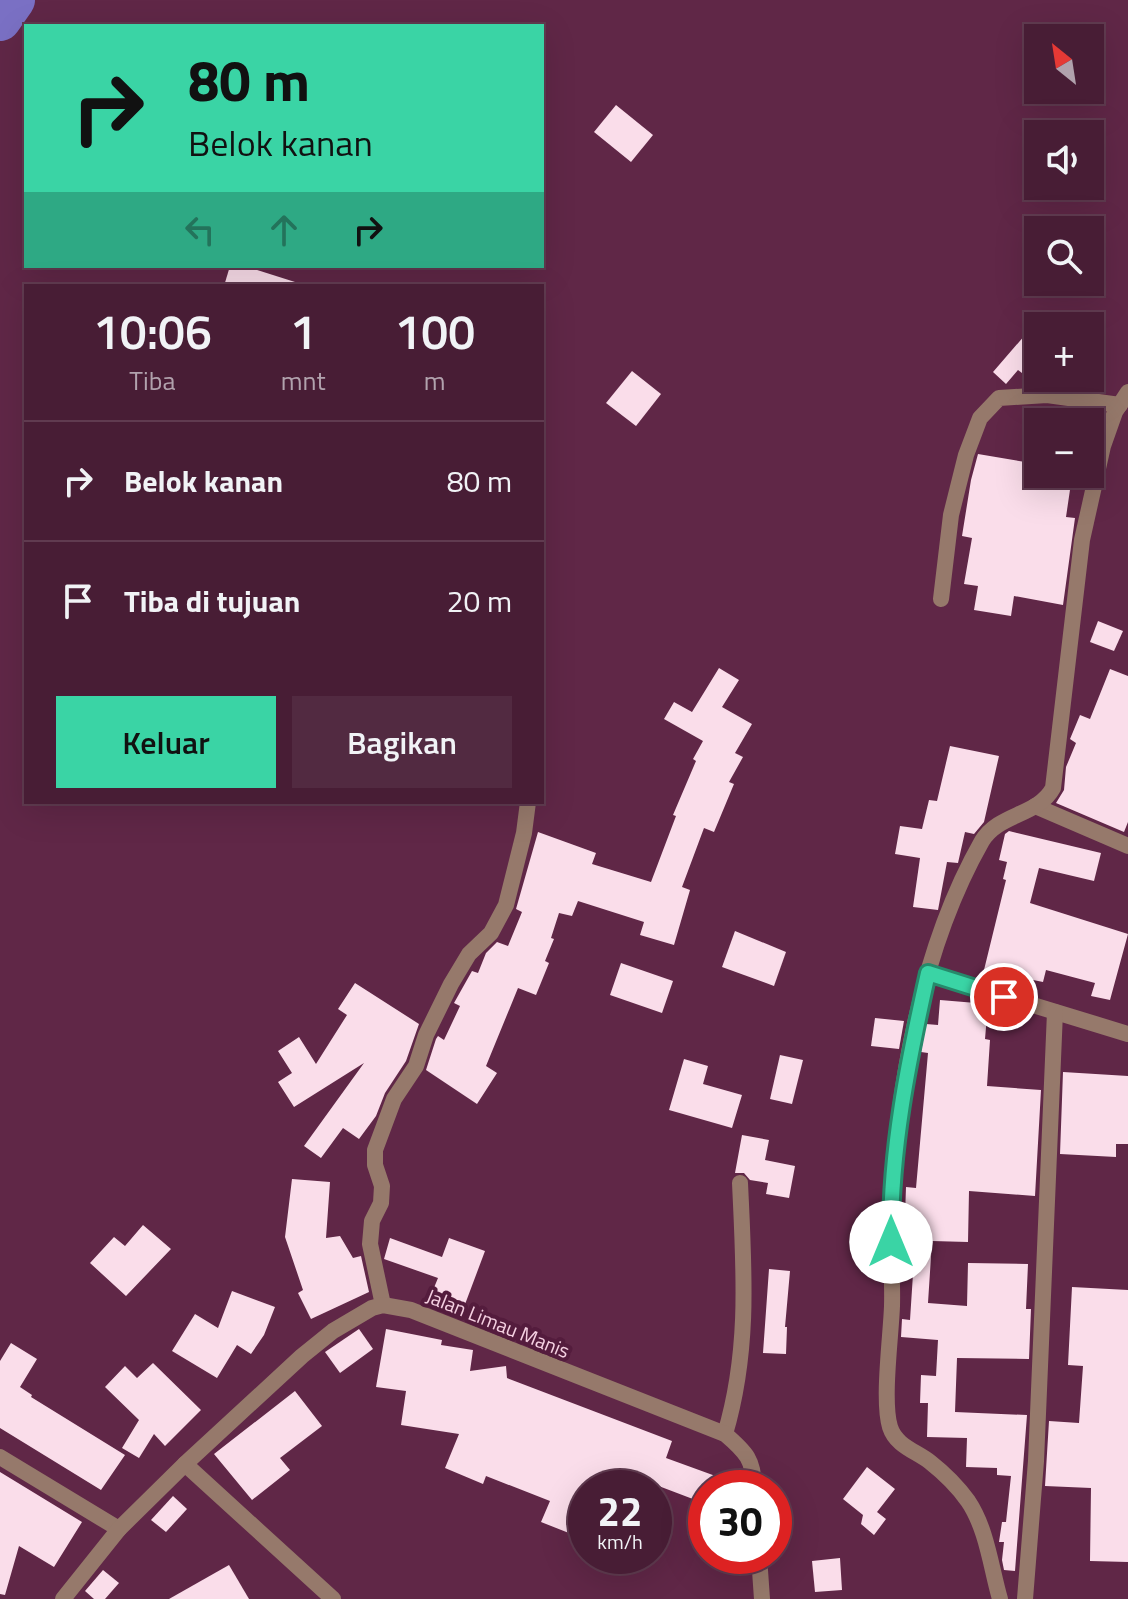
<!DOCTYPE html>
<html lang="id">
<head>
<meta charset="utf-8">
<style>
	body { margin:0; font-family:"Titillium Web",sans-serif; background:#522a41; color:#f1f3f6; height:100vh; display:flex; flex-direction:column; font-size:30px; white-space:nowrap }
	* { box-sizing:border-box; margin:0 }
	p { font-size:26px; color:#b1a2ad }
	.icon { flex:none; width:44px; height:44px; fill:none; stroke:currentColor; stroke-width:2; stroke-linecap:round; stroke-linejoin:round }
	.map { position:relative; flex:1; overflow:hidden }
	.drawer { position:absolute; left:24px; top:284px; width:520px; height:520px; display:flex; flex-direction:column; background:#481d35; border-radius:0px; box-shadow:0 8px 32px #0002,0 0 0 2px #603b50 }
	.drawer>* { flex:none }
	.hud { position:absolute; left:24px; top:24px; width:520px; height:244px; border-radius:0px; box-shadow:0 8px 32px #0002,0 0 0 2px #603b50; background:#3ad4a5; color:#111; overflow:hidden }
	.needle { width:52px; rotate:330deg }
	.fabs { position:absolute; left:1024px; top:24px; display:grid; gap:16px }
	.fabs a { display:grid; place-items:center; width:80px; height:80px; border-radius:0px; background:#481d35; box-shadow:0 8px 32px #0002,0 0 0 2px #603b50; font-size:40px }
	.speed { position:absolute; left:568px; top:1470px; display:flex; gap:16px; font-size:40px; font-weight:700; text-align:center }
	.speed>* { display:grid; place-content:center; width:104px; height:104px; border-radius:50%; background:#481d35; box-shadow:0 8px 32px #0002,0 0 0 2px #603b50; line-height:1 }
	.speed small { font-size:20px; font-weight:400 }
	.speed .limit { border:12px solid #d22; background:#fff; color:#111 }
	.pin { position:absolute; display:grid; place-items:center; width:68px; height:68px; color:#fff; margin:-34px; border:4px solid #fff; border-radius:50%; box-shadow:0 2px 8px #0007 }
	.me { position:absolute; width:88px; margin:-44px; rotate:0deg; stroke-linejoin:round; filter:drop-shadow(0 0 6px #0008) }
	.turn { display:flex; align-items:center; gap:28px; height:168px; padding:0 32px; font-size:36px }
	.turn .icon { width:104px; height:104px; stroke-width:2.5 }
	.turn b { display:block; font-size:56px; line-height:68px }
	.lanes { display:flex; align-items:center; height:76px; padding:0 32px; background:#0003; justify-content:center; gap:40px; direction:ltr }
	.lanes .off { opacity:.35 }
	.eta { display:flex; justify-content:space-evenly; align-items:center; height:136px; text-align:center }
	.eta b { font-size:48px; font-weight:600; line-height:56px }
	.button { display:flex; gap:16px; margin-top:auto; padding:16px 32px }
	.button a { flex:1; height:92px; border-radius:0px; background:#3ad4a5; color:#111; font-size:32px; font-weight:600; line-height:92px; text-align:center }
	.button a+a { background:#522a41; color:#f1f3f6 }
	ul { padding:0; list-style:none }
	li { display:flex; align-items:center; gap:24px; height:120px; padding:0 32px; border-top:2px solid #603b50 }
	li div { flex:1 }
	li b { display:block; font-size:30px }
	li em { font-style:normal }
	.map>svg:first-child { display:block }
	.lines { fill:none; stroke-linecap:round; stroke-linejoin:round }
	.river { stroke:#7a70c4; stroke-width:42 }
	.building { fill:#faddea }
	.minor { stroke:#96796b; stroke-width:16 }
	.tertiary { stroke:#96796b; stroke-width:16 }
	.route-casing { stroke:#268a6b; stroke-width:20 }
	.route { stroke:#3ad4a5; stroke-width:14 }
	.labels { text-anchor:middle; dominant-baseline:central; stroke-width:8; stroke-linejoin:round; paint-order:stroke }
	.street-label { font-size:20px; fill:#f5d1e2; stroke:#541c3d }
</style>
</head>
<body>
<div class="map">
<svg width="1128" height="1599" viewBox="0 0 1128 1599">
	<rect width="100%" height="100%" fill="#602747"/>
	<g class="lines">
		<path class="river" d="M0,20L14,0"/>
	</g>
	<g class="building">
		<path d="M616,105L653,135L631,162L594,132Z"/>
		<path d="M230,266H245L295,282V286H224Z"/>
		<path d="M1038,320V385L1018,370L1006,384L993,372Z"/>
		<path d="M632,371L661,394L636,426L606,403Z"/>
		<path d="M978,454L1025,462L1023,475L1071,483L1066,517L1075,518L1063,605L1014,596L1011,616L974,610L978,586L964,584L972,538L962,536L971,480Z"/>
		<path d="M1098,621L1123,631L1114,651L1090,642Z"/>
		<path d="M719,668L739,680L722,707L752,724L735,753L743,757L729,782L734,784L714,832L704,828L682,887L690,890L674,945L640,935L644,922L578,901L572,916L559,913L551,938L554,939L545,961L549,963L536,995L518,988L486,1066L497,1073L477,1104L426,1070L436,1039L438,1036L444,1040L460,1006L454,1003L472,971L478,973L486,953L497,942L508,946L522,912L516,909L538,832L596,853L592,864L651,882L676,816L673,815L696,761L693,759L703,741L664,719L674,702L692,712Z"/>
		<path d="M1110,669L1128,676V822L1124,832L1056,803L1064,790L1066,767L1076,743L1070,739L1080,715L1090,719Z"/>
		<path d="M950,746L999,756L984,822L974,834L965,832L958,863L947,862L938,910L913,907L920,858L895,854L900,826L922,829L929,800L937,801Z"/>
		<path d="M1009,831L1101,853L1094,881L1039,868L1030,903L1128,934L1110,1000L1091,996L1095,983L1046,970L1043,982L984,970L1006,880L1003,879L1007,862L999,860L1005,834Z"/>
		<path d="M735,931L786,952L774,986L722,967Z"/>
		<path d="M621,963L673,981L662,1013L610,995Z"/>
		<path d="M355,983L419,1024L406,1061L385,1093L376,1116L359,1139L343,1128L321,1158L304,1146L364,1063L294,1107L278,1082L292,1073L278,1051L299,1037L316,1064L347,1015L338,1009Z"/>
		<path d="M940,1000L988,1004L985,1039L990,1040L987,1086L1041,1090L1035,1196L969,1191L968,1242L932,1241L928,1303L967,1306L968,1263L1028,1264L1026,1309H1031L1029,1359L957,1358L955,1412L1027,1415L1015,1571L1004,1570L1002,1560L1004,1542H999L1002,1522H1006L1011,1476L997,1475V1468L966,1467L967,1438L927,1437L928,1403H920L921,1375L936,1376L938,1340L901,1337L902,1319L910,1320L913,1274H903L906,1187L916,1188L928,1053L921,1052L926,1024L938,1025Z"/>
		<path d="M875,1018L904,1021L899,1049L871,1046Z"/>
		<path d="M780,1055L803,1060L792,1104L770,1099Z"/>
		<path d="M684,1059L708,1066L703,1084L742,1095L732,1128L669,1110Z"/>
		<path d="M1063,1072L1128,1076V1144H1116V1157L1060,1154Z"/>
		<path d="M742,1135L769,1140L765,1160L795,1166L789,1198L766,1194L768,1183L750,1180L744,1173H735Z"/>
		<path d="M292,1179L330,1182L326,1238L340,1236L353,1258L361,1256L369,1292L311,1319L298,1293L303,1290L285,1237Z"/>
		<path d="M143,1225L171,1249L126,1296L90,1263L114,1237L125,1246Z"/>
		<path d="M390,1238L442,1257L449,1238L485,1251L464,1307L431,1295L438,1278L384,1259Z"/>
		<path d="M769,1269L790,1271L785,1327H787L786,1354L763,1353Z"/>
		<path d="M1072,1287L1128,1290V1562L1090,1561L1091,1488L1045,1486L1049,1421L1079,1423L1083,1366L1068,1365Z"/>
		<path d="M232,1291L275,1307L264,1335L251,1354L237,1345L217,1378L172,1351L195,1314L218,1328Z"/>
		<path d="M359,1329L373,1349L340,1373L325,1352Z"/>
		<path d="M386,1329L442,1340L441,1345L473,1350L470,1371L506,1366L507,1378L672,1441L666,1458L743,1486V1488H706V1504L656,1485L654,1488H586V1520L579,1537L541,1522L550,1501L486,1476L483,1484L445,1468L459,1434L401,1425L406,1391L376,1387Z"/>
		<path d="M11,1343L37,1359L20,1387L32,1395L31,1397L125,1455L101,1490L0,1428V1361Z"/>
		<path d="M153,1363L201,1410L165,1446L154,1434L139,1458L122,1448L139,1420L105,1387L125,1366L137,1378Z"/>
		<path d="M295,1391L322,1426L280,1458L290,1470L252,1500L214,1454Z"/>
		<path d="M867,1467L895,1489L877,1512L886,1519L874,1535L861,1524L863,1515L843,1499Z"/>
		<path d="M0,1472L82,1522L54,1567L19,1546L5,1595L0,1594Z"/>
		<path d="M173,1496L187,1509L166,1532L151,1520Z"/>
		<path d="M840,1558L842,1590L815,1592L812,1561Z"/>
		<path d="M229,1565L249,1599H169Z"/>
		<path d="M103,1570L119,1583L105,1599H94L85,1591Z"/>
	</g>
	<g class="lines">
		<g class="minor">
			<path d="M941,599L951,515L966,455L980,418L999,398L1047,395L1120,405"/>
			<path d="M1035,806L1128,846"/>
			<path d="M928,973L1128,1034"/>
			<path d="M383,1305L370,1244L372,1221L381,1203L382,1186L375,1165V1150L394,1099L416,1066L426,1035L451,984L469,954L491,933L506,905L524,833L528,802"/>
			<path d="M725,1434C750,1350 744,1270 740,1183"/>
			<path d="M0,1457L119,1529"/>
			<path d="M185,1464L333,1599"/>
			<path d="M1000,1599C991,1568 987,1529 968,1501C958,1487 944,1473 930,1462C916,1451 896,1446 890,1427C882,1401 891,1336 892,1306C893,1274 889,1241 891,1209C897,1087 921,948 982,841C999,813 1038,816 1053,788L1082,540L1103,446L1115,412L1128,392"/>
			<path d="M1025,1599L1036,1461L1055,1012"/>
		</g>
		<g class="tertiary">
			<path d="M759,1556L762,1599"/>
			<path d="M63,1599L119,1529L185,1464L302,1356L333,1331L372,1308L383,1305L411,1310L725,1434C746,1452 754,1460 754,1488"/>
		</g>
	</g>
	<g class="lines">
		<defs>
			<path id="route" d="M891,1242C890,1151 908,1062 928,973L1004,997"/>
		</defs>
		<use href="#route" class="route-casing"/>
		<use href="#route" class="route"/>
	</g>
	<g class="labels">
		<g class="street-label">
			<text transform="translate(498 1323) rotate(22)">Jalan Limau Manis</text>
		</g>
	</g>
</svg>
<div class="fabs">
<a><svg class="needle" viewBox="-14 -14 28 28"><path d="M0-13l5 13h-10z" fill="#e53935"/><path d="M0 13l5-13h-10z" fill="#b1a2ad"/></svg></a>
<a><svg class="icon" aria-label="sound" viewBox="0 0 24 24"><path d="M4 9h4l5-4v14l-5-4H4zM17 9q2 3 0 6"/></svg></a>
<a><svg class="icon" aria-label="search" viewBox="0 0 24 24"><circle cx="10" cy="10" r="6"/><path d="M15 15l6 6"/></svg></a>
<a>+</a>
<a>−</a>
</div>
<div class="speed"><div>22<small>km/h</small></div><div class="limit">30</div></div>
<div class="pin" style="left:1004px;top:997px;background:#d93025"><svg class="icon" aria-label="arrive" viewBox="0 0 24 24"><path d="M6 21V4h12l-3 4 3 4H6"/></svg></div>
<svg class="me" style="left:891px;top:1242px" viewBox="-20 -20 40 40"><circle r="19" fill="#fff"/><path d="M0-13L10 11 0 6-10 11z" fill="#3ad4a5"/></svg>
<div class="hud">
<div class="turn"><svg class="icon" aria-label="right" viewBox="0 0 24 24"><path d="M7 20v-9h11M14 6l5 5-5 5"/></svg><div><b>80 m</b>Belok kanan</div></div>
<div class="lanes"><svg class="icon off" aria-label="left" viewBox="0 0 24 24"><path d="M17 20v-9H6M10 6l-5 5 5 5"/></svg><svg class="icon off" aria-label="ahead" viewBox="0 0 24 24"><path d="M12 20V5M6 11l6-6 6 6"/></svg><svg class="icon" aria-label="right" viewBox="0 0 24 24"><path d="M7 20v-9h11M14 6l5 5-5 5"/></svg></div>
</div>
<section class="drawer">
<div class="eta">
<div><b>10:06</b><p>Tiba</p></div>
<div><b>1</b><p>mnt</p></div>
<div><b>100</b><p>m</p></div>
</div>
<ul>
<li><svg class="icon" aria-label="right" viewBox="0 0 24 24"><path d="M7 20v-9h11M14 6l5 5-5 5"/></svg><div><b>Belok kanan</b></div><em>80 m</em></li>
<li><svg class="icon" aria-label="arrive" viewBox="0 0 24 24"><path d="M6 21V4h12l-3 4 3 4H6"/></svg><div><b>Tiba di tujuan</b></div><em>20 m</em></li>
</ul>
<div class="button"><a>Keluar</a><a>Bagikan</a></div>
</section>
</div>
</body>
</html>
